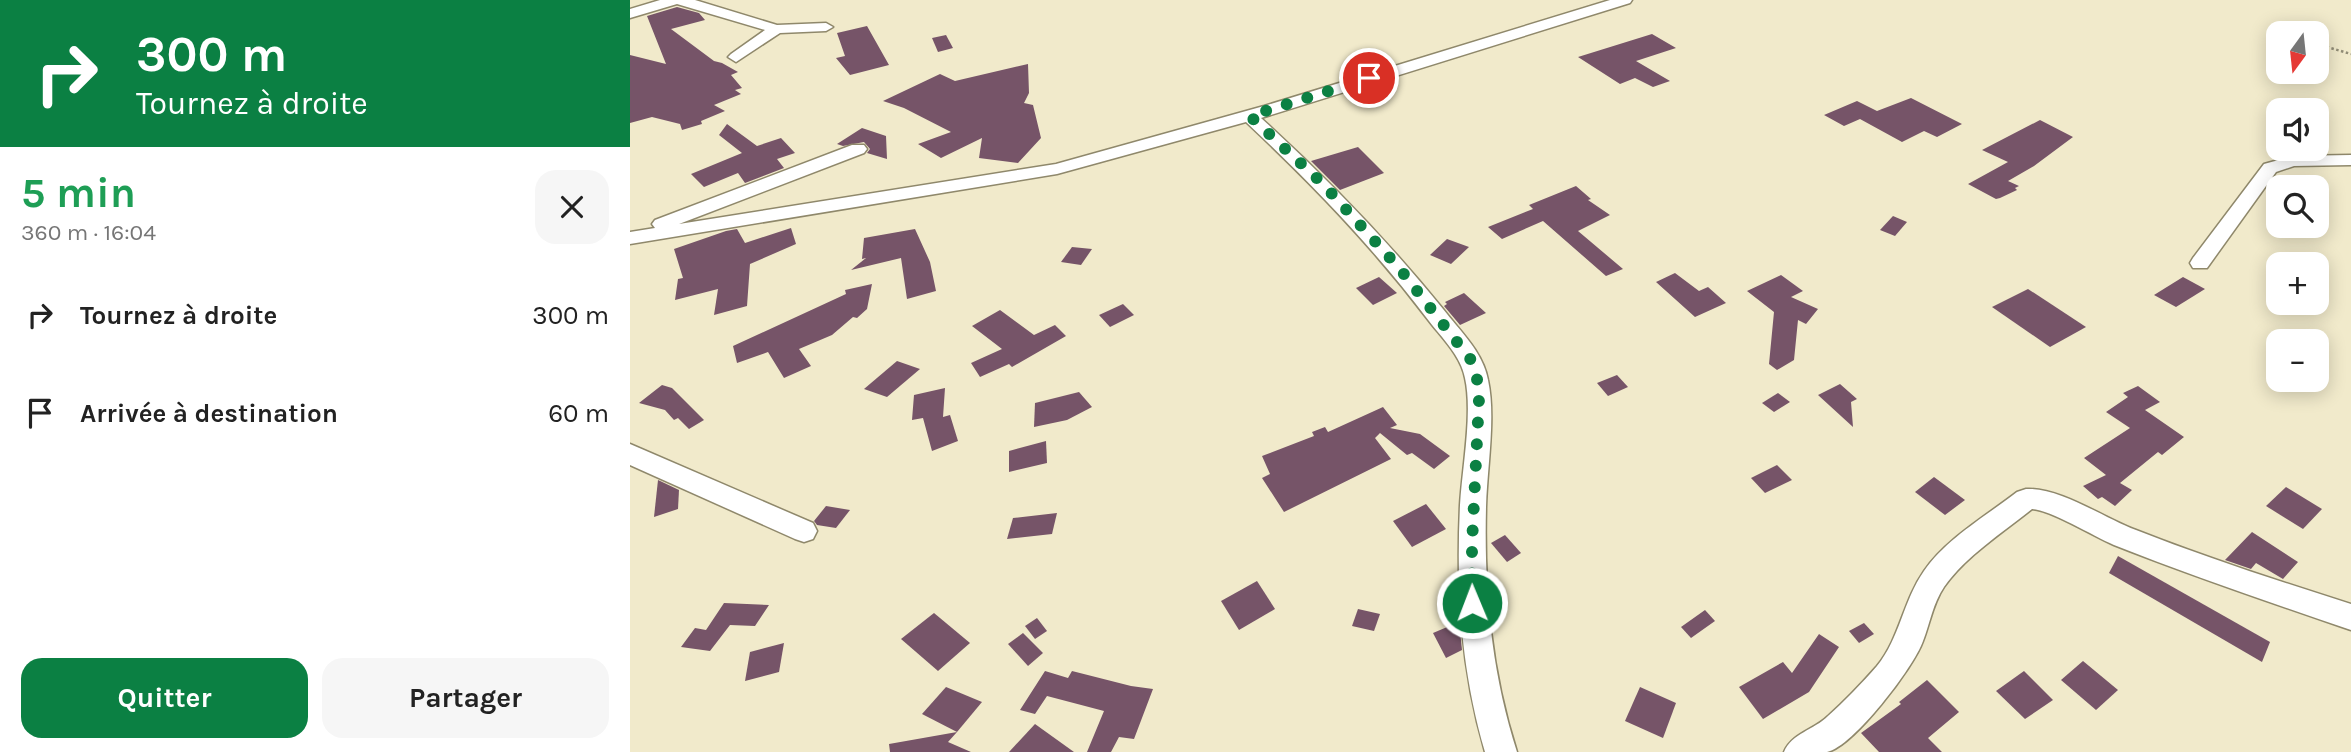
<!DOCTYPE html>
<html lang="fr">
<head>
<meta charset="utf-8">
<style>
	body { margin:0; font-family:Karla,sans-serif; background:#f6f6f6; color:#222; height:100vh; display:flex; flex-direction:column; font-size:26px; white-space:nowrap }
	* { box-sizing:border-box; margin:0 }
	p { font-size:23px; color:#767676 }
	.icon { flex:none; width:38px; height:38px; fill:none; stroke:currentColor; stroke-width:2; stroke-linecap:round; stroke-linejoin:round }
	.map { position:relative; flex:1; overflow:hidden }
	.sheet { display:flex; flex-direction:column; background:#fff; width:630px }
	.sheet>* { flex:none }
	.top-card { background:#0b8043; color:#fff; overflow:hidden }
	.needle { width:46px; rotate:195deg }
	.fabs { position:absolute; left:1636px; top:21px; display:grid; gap:14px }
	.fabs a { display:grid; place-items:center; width:63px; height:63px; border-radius:14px; background:#fff; box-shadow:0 4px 18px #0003; font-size:35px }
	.pin { position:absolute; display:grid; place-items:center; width:60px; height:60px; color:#fff; margin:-30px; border:4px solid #fff; border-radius:50%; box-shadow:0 2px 7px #0007 }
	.me { position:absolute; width:77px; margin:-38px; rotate:359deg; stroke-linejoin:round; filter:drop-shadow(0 0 5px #0008) }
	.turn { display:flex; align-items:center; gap:24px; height:147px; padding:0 21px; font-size:32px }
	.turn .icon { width:91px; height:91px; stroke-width:2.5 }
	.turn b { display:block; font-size:49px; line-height:60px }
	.round { display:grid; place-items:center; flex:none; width:74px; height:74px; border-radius:21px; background:#f6f6f6 }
	.headline { display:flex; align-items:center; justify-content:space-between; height:119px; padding:0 21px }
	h1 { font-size:42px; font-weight:700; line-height:52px; color:#1e9e55 }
	.button { display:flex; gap:14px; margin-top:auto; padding:14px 21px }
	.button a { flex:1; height:80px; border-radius:21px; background:#0b8043; color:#fff; font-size:28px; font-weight:700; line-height:80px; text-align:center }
	.button a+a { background:#f6f6f6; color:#222 }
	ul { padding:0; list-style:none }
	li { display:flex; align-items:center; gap:21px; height:98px; padding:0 21px }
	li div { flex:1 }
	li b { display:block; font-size:26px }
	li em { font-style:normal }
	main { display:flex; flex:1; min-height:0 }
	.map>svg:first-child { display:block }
	.building { fill:#765468 }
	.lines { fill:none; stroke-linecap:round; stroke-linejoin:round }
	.minor-casing { stroke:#8f886b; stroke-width:3 }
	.path { stroke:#928d77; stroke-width:2.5; stroke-dasharray:2.5 2.5; stroke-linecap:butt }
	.minor { fill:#fff; fill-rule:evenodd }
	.route { stroke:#0b8043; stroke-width:12; stroke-dasharray:0 21.6 }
</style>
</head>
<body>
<main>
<section class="sheet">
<div class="top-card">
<div class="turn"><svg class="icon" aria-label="right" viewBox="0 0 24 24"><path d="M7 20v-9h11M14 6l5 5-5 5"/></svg><div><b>300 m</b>Tournez à droite</div></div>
</div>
<div class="headline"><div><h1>5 min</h1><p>360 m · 16:04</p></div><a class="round"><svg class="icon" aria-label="close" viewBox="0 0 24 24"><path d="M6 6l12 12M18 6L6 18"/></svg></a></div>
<ul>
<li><svg class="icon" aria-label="right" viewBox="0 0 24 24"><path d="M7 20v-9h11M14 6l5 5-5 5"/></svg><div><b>Tournez à droite</b></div><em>300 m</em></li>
<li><svg class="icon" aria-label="arrive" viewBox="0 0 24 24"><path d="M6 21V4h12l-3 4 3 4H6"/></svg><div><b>Arrivée à destination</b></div><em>60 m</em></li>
</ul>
<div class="button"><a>Quitter</a><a>Partager</a></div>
</section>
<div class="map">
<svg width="1721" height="752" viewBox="0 0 1721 752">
	<rect width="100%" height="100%" fill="#f1eacb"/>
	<g class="building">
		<path d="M47,7L69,13L75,20L41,29L84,61L92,63L108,72L101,75L112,88L105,90L111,94L84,105L95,111L71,121L72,124L52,130L50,124L22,117L0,123V55L36,64L17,16Z"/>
		<path d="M237,26L259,65L220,75L206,58L215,56L207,33Z"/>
		<path d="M1022,34L1046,48L1006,61L1040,81L1023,87L1005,78L990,84L948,57Z"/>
		<path d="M316,35L323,48L308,52L302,38Z"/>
		<path d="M398,64L399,93L394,103L403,105L411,138L388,163L349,158L352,138L311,158L288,144L321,132L274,108L253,101L310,74L325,81Z"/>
		<path d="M1281,98L1332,124L1307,137L1294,131L1272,142L1230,119L1214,126L1194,115L1227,101L1247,111Z"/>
		<path d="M1410,120L1443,137L1404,166L1378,181L1389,186L1385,188L1387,190L1370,198L1366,199L1338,184L1378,162L1352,150Z"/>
		<path d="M97,124L127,146L151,138L165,153L147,159L154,168L115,183L108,173L74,187L61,174L112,153L89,135Z"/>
		<path d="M232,128L256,136L257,159L237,153L240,149L234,142L213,146L207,144Z"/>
		<path d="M728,147L754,173L710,190L681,161Z"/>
		<path d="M946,186L961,199L958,200L980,215L948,231L993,269L976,276L913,221L872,239L858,227L903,209L899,205Z"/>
		<path d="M1263,216L1277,222L1265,236L1250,230Z"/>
		<path d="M161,228L166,244L120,264L117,306L84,315L88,289L45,300L48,279L53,278L44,249L96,231L107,229L115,243Z"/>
		<path d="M285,229L300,262L306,291L277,299L271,258L221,270L236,258L232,259L234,238Z"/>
		<path d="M817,239L839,247L821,264L800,255Z"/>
		<path d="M442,247L462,249L451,265L431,262Z"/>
		<path d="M1045,273L1069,291L1078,287L1096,303L1065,317L1026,282Z"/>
		<path d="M1151,275L1173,291L1161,297L1188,309L1176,324L1168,320L1164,360L1147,370L1139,364L1144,312L1117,291Z"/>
		<path d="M749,277L767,293L743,305L726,288Z"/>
		<path d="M1553,277L1575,289L1546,307L1524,295Z"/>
		<path d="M242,284L237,309L227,318L223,317L202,335L169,349L181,366L154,378L138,352L107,363L103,346L216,294L215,290Z"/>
		<path d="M1398,289L1456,327L1420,347L1362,307Z"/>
		<path d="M834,293L856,313L830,325L814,306L817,304L815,302Z"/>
		<path d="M493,304L504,315L480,327L469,315Z"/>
		<path d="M370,310L404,335L425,325L436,336L382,367L379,364L350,377L341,363L372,349L342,326Z"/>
		<path d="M267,361L290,369L257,397L234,389Z"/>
		<path d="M987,375L998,387L978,396L967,383Z"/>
		<path d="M1210,384L1227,399L1221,402L1223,427L1188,395Z"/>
		<path d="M32,385L42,388L74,420L59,429L48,418L44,420L35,410L9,403Z"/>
		<path d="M1508,386L1530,402L1515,410L1554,437L1532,455L1528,452L1490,483L1502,490L1485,506L1472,497L1468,499L1453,486L1476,475L1454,458L1500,428L1476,412L1498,397L1493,393Z"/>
		<path d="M315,388L313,417L320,415L328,441L302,451L293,418L282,420L284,395Z"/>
		<path d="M449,392L462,407L437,420L404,427L405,403Z"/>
		<path d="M1148,393L1160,402L1144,412L1132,403Z"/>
		<path d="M753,407L767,425L760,428L790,434L820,456L804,469L782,453L777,455L750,433L745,438L761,459L654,512L632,478L640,474L632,456L684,436L682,432L695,427L698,432Z"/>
		<path d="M416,441L417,463L379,472V451Z"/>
		<path d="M1147,465L1162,480L1135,493L1121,478Z"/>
		<path d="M1304,477L1335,500L1315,515L1285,492Z"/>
		<path d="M28,480L49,490L48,509L24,517Z"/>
		<path d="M1656,487L1692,509L1673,529L1636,506Z"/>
		<path d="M796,504L816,529L782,547L763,521Z"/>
		<path d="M196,506L220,510L206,528L187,525L184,521Z"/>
		<path d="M427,513L422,534L377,539L383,518Z"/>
		<path d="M1622,532L1668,562L1653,579L1626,563L1621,569L1595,560Z"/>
		<path d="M875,535L891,553L877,562L861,543Z"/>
		<path d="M1488,556L1640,642L1632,662L1479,573Z"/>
		<path d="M627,581L645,609L609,630L591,601Z"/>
		<path d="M94,603L139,605L125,626L100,625L80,651L51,647L65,628L76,630Z"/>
		<path d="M728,609L750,614L744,631L722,626Z"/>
		<path d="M1075,610L1085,621L1061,638L1051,627Z"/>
		<path d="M304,613L340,643L308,671L271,639Z"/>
		<path d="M407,618L417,631L405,639L395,626Z"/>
		<path d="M829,622L832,650L816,658L803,633Z"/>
		<path d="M1234,623L1244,634L1229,643L1219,631Z"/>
		<path d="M393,633L413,653L398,666L378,644Z"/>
		<path d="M1189,634L1209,647L1179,692L1133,719L1109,687L1153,662L1162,673Z"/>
		<path d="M154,643L149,672L115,681L120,652Z"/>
		<path d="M1453,661L1488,690L1466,710L1431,680Z"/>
		<path d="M415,671L438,678L442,671L501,686L523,689L504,739L489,737L481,752H457L474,711L417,696L405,714L390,710Z"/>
		<path d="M1394,671L1423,700L1395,719L1366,691Z"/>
		<path d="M1297,680L1329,712L1298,738L1312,752H1249L1231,733L1271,704L1269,702Z"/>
		<path d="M316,687L352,702L327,732L292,714Z"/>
		<path d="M1010,687L1046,703L1033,738L995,721Z"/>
		<path d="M405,724L444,752H379Z"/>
		<path d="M327,732L318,742L341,752H260L259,744Z"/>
	</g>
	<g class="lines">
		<defs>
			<g id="minor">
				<path d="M30,0H65L147,25L196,23L203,27L196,31L150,33L106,62L98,57L101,54L135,30L47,4L0,18V9Z"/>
				<path d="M980,0H1002L1000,3L631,118C697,178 757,240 813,309C830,331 853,352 858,380C866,417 857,468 856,507C854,591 861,671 887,752H855C831,670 826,590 830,505C832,469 843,413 835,378C831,356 812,338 799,321C742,246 684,186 616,122L427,174L0,244V232L25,228L22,224L25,220L222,145H234L237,149L234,153L49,224L426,164L634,106Z"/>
				<path d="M1721,155V165L1664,166L1646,172L1577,268H1563L1560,263L1563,258L1634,164L1663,156Z"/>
				<path d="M0,444L183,523L187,531L183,539L174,542L165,539L0,465Z"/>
				<path d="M1396,489C1429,487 1474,518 1506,530C1577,558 1649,581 1721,604V630C1642,603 1562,576 1484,545C1463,536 1421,510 1402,509C1372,533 1336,556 1314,587C1303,603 1300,623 1293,641C1284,667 1223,747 1197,752C1184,752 1168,752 1154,752C1162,733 1184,730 1198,716C1215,701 1232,683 1247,666C1270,638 1273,601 1294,571C1316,539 1356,516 1387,492Z"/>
			</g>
		</defs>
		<use href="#minor" class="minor-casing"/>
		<path class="path" d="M1687,44L1721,54"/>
		<use href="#minor" class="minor"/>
	</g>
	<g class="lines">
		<path class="route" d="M739,78L620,116L693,184L770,269L841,360L847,379L849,399L842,544V603"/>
	</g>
</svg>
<div class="fabs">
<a><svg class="needle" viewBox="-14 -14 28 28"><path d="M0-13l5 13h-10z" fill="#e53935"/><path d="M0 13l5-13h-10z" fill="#767676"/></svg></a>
<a><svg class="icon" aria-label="sound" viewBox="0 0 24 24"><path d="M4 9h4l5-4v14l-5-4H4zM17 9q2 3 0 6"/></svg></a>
<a><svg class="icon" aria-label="search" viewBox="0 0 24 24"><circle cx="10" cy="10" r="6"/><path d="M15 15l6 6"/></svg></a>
<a>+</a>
<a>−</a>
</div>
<div class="pin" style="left:739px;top:78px;background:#d93025"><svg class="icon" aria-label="arrive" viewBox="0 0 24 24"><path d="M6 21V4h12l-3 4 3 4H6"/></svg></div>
<svg class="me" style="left:842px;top:603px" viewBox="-20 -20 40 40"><circle r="17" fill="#0b8043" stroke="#fff" stroke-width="3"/><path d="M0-11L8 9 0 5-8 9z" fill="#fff"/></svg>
</div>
</main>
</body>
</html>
